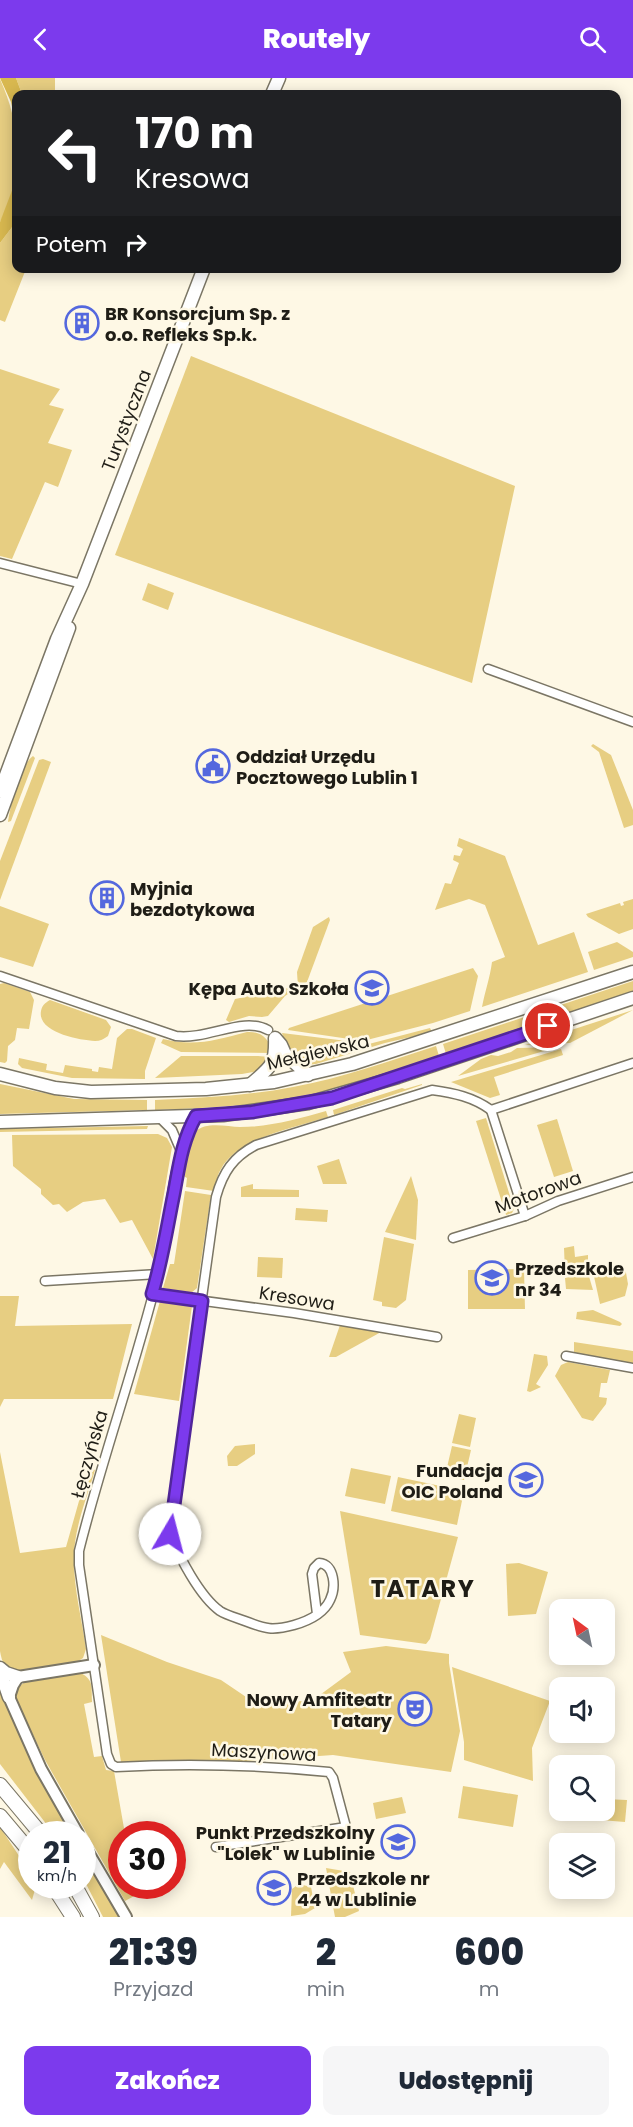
<!DOCTYPE html>
<html lang="pl">
<head>
<meta charset="utf-8">
<style>
	body { margin:0; font-family:Poppins,sans-serif; background:#f6f6f7; color:#1f2937; height:100vh; display:flex; flex-direction:column; font-size:22px; white-space:nowrap }
	* { box-sizing:border-box; margin:0 }
	p { font-size:20px; color:#747a83 }
	.icon { flex:none; width:33px; height:33px; fill:none; stroke:currentColor; stroke-width:2; stroke-linecap:round; stroke-linejoin:round }
	.map { position:relative; height:1839px; overflow:hidden }
	.sheet { display:flex; flex-direction:column; background:#fff; flex:1 }
	.sheet>* { flex:none }
	.guide { position:absolute; left:12px; top:12px; width:609px; height:183px; border-radius:12px; box-shadow:0 3px 15px #0003; background:#202124; color:#fff; overflow:hidden }
	.needle { width:39px; rotate:327deg }
	.buttons { position:absolute; left:549px; top:1521px; display:grid; gap:12px }
	.buttons a { display:grid; place-items:center; width:66px; height:66px; border-radius:12px; background:#fff; box-shadow:0 3px 15px #0003; font-size:30px }
	.speed { position:absolute; left:18px; top:1743px; display:flex; gap:12px; font-size:30px; font-weight:700; text-align:center }
	.speed>* { display:grid; place-content:center; width:78px; height:78px; border-radius:50%; background:#fff; box-shadow:0 3px 15px #0003; line-height:1 }
	.speed small { font-size:15px; font-weight:400 }
	.speed .limit { border:9px solid #d22; background:#fff; color:#111 }
	.pin { position:absolute; display:grid; place-items:center; width:51px; height:51px; color:#fff; margin:-26px; border:3px solid #fff; border-radius:50%; box-shadow:0 2px 6px #0007 }
	.me { position:absolute; width:66px; margin:-33px; rotate:8deg; stroke-linejoin:round; filter:drop-shadow(0 0 4px #0008) }
	.turn { display:flex; align-items:center; gap:21px; height:126px; padding:0 24px; font-size:27px }
	.turn .icon { width:78px; height:78px; stroke-width:2.5 }
	.turn b { display:block; font-size:42px; line-height:51px }
	.then { display:flex; align-items:center; height:57px; padding:0 24px; background:#0003; gap:12px; font-size:22px }
	.eta { display:flex; justify-content:space-evenly; align-items:center; height:102px; text-align:center }
	.eta b { font-size:36px; font-weight:800; line-height:42px }
	.button { display:flex; gap:12px; margin-top:auto; padding:12px 24px }
	.button a { flex:1; height:69px; border-radius:12px; background:#7c3aed; color:#fff; font-size:24px; font-weight:800; line-height:69px; text-align:center }
	.button a+a { background:#f6f6f7; color:#1f2937 }
	header { display:flex; justify-content:space-between; align-items:center; height:78px; padding:0 24px; background:#7c3aed; color:#fff; font-size:27px; font-weight:800 }
	.map>svg:first-child { display:block }
	.green { fill:#e7ce82 }
	.water { fill:#d8b84f }
	.lines { fill:none; stroke-linecap:round; stroke-linejoin:round }
	.minor-casing { stroke:#7b7665; stroke-width:11 }
	.tertiary-casing { stroke:#7b7665; stroke-width:14 }
	.secondary-casing { stroke:#7b7665; stroke-width:15 }
	.primary-casing { stroke:#7b7665; stroke-width:16 }
	.minor { stroke:#fff; stroke-width:8 }
	.tertiary { stroke:#fff; stroke-width:10 }
	.secondary { stroke:#fff; stroke-width:12 }
	.primary { stroke:#fff; stroke-width:14 }
	.route-casing { stroke:#51269a; stroke-width:15 }
	.route { stroke:#7c3aed; stroke-width:10 }
	.labels { text-anchor:middle; dominant-baseline:central; stroke-width:5; stroke-linejoin:round; paint-order:stroke }
	.poi-label { font-size:18px; font-weight:bold; fill:#1f1d16; stroke:#fef8e5; text-anchor:start }
	.street-label { font-size:18px; fill:#1f1d16; stroke:#fef8e5 }
	.district-label { font-size:24px; font-weight:bold; letter-spacing:1.5px; fill:#1f1d16; stroke:#fef8e5 }
</style>
</head>
<body>
<header><svg class="icon" aria-label="back" viewBox="0 0 24 24"><path d="M15 5l-7 7 7 7"/></svg>Routely<svg class="icon" aria-label="search" viewBox="0 0 24 24"><circle cx="10" cy="10" r="6"/><path d="M15 15l6 6"/></svg></header>
<div class="map">
<svg width="633" height="1839" viewBox="0 0 633 1839">
	<rect width="100%" height="100%" fill="#fef8e5"/>
	<g class="green">
		<path d="M16,0H55V16H22Z"/>
		<path d="M0,1C20,45 27,101 0,144Z"/>
		<path d="M16,144V190L26,191L5,244L0,242V165Z"/>
		<path d="M191,278L515,408L472,605L115,477Z"/>
		<path d="M0,291L60,311L49,327L64,331L48,365L72,372L58,409L45,404L12,481L0,478Z"/>
		<path d="M148,505L174,515L168,532L142,522Z"/>
		<path d="M593,666L611,677L633,732V747L624,750L599,674L591,668Z"/>
		<path d="M33,678L35,680L11,743L8,744C10,728 20,687 33,678Z"/>
		<path d="M43,681L51,684L0,822V783L39,682Z"/>
		<path d="M459,760L505,778L538,867L574,854L588,894L482,929C485,913 490,900 492,884L505,879L485,827L469,821L435,832L445,805L451,806L459,785L453,782L454,777L460,778L463,771L457,768Z"/>
		<path d="M633,821V851L619,856L588,839L586,836L620,825L621,828L624,827L623,824Z"/>
		<path d="M0,828L49,846L33,889L0,879Z"/>
		<path d="M329,839L330,842L307,904L298,909L297,894L313,849Z"/>
		<path d="M617,864L633,874V879L594,892L588,874Z"/>
		<path d="M473,890L478,898L470,933L433,945L363,963L288,952L289,950Z"/>
		<path d="M633,903V914L446,976L443,966Z"/>
		<path d="M4,905L30,914L34,922L29,951L17,950L15,962L8,968L7,983L5,985L0,984V906Z"/>
		<path d="M293,909L294,912L285,918L268,938L262,939L249,938L229,944L226,942L235,921Z"/>
		<path d="M50,922L106,942L111,949L108,958C104,961 100,963 95,963C78,962 37,954 41,933C42,927 45,925 50,922Z"/>
		<path d="M633,932L570,965L525,967Z"/>
		<path d="M430,950L432,954L385,965L316,986L306,987L291,979L323,978Z"/>
		<path d="M127,951H132L156,960L145,993V1001L72,1000L22,990L18,986L19,980L47,986L46,992L63,995L65,987L92,991V993L98,994L99,989L112,991L117,960Z"/>
		<path d="M247,954C261,953 270,961 272,975L181,974L161,965L163,961C195,969 216,962 247,954Z"/>
		<path d="M282,955L355,964L328,973L288,974Z"/>
		<path d="M436,968L439,978C398,992 358,1006 316,1016C264,1028 208,1030 155,1032V1022C201,1020 247,1018 293,1009C342,1000 389,983 436,968Z"/>
		<path d="M558,969L458,998L481,981L491,977L498,978L511,974L517,970Z"/>
		<path d="M561,971L563,977L494,999L500,1017L490,1020L451,1004Z"/>
		<path d="M181,978H258L270,979L258,993L242,996L155,1000Z"/>
		<path d="M0,1006L74,1021L147,1022V1032L0,1036Z"/>
		<path d="M422,1006V1007L334,1037L333,1032L402,1010L405,1011Z"/>
		<path d="M326,1033L328,1039C297,1049 237,1060 221,1091C217,1097 216,1106 214,1113L186,1109L187,1100L182,1097C184,1083 184,1064 195,1054C206,1043 227,1049 240,1049C269,1049 298,1041 326,1033Z"/>
		<path d="M486,1040L514,1131L512,1135L506,1137L476,1043Z"/>
		<path d="M557,1041L573,1093L554,1099L537,1047Z"/>
		<path d="M148,1048L147,1051L0,1054V1051Z"/>
		<path d="M158,1056L167,1060L172,1069L153,1181L132,1142L120,1145L105,1121L83,1124L67,1134L59,1126L53,1127L41,1116V1111L13,1088L12,1057Z"/>
		<path d="M339,1081L347,1106H323L317,1088Z"/>
		<path d="M411,1098L418,1122L416,1162L385,1154Z"/>
		<path d="M253,1106V1111L299,1112V1119H241V1109Z"/>
		<path d="M185,1113L211,1117L197,1210L191,1215L163,1210L170,1186H174Z"/>
		<path d="M296,1130L328,1132L327,1144L295,1142Z"/>
		<path d="M384,1159L414,1166L406,1222L396,1230L382,1228V1224L373,1222Z"/>
		<path d="M574,1168L575,1179L588,1177V1191L565,1194L564,1170Z"/>
		<path d="M258,1179L283,1180L282,1200L257,1199Z"/>
		<path d="M625,1189L628,1206L625,1218L600,1226L593,1194Z"/>
		<path d="M524,1191L525,1231H468V1192Z"/>
		<path d="M588,1195L593,1212L566,1211L565,1200Z"/>
		<path d="M0,1218H19L15,1248L132,1246L113,1321H4L0,1329Z"/>
		<path d="M160,1223L192,1228L179,1323L134,1316Z"/>
		<path d="M593,1232L620,1244L622,1246L620,1248L576,1241L577,1234Z"/>
		<path d="M340,1247L381,1254L336,1279H329Z"/>
		<path d="M574,1264L633,1273V1287L586,1279L574,1275Z"/>
		<path d="M534,1276L547,1278L548,1287L536,1306L541,1309L530,1314L527,1313Z"/>
		<path d="M568,1284L610,1292L607,1305H601L599,1319L607,1320L606,1326L593,1343L582,1340L555,1298L561,1287Z"/>
		<path d="M459,1336L476,1340L470,1369L452,1365Z"/>
		<path d="M255,1366V1376L237,1388H228L227,1378L235,1368Z"/>
		<path d="M452,1368L471,1372L464,1402L445,1398Z"/>
		<path d="M0,1374L20,1475L66,1469L79,1423L84,1415L92,1391L95,1392C87,1420 73,1452 74,1483C74,1512 82,1542 86,1571L83,1580L77,1584C61,1587 16,1601 5,1587C2,1584 1,1578 0,1573Z"/>
		<path d="M351,1390L391,1398L385,1426L345,1418Z"/>
		<path d="M398,1399L464,1413L457,1447L391,1433Z"/>
		<path d="M340,1433L458,1459L430,1561L426,1566L360,1557Z"/>
		<path d="M519,1485L548,1494L536,1536L508,1538L506,1486Z"/>
		<path d="M101,1557L167,1584L221,1602L255,1625L268,1626L313,1622L351,1594L343,1574L386,1568L449,1576V1585L460,1653L451,1694L333,1677L237,1684L175,1682L121,1684Z"/>
		<path d="M452,1589L550,1623L532,1670L533,1703L464,1682V1664Z"/>
		<path d="M79,1594C95,1602 91,1609 92,1624L84,1626L94,1679L102,1678L106,1692L114,1693L125,1756H122V1808H136L138,1816L125,1823L45,1682L16,1621V1611L26,1603Z"/>
		<path d="M0,1611C19,1663 45,1709 72,1756H54L0,1686Z"/>
		<path d="M463,1708L518,1717L513,1749L458,1740Z"/>
		<path d="M402,1719L406,1735L376,1741L373,1725Z"/>
		<path d="M605,1721L627,1722L625,1744L588,1741V1733L604,1732Z"/>
		<path d="M0,1749L31,1796L32,1808H36L32,1822L4,1784L0,1791Z"/>
		<path d="M82,1775L120,1839H103L83,1800Z"/>
		<path d="M326,1790L350,1794L359,1833L345,1839H335Z"/>
		<path d="M303,1807L311,1809L315,1830L305,1836L291,1838L292,1811L296,1808Z"/>
	</g>
	<g class="water">
		<path d="M0,0H16L22,16H16V48L11,24Z"/>
		<path d="M16,102V144L0,165V144Z"/>
	</g>
	<g class="lines">
		<defs>
			<g id="minor">
				<path d="M0,485L82,506"/>
				<path d="M488,591L633,644"/>
				<path d="M0,898L176,958C208,962 243,938 268,952"/>
				<path d="M491,1032L633,985"/>
				<path d="M491,1032L525,1138"/>
				<path d="M196,1038C170,1083 171,1146 158,1197C135,1290 102,1380 79,1473V1487L107,1676L111,1686L116,1689C186,1685 259,1687 329,1694L333,1700L346,1749L216,1769"/>
				<path d="M159,1039L172,1052L181,1073"/>
				<path d="M453,1160L525,1138L558,1123L633,1099"/>
				<path d="M45,1203L158,1196"/>
				<path d="M152,1216L294,1235L437,1259"/>
				<path d="M566,1278L633,1290"/>
				<path d="M317,1536L312,1496L314,1490L319,1485C335,1486 336,1510 330,1522C324,1535 308,1543 294,1547C272,1553 266,1551 245,1543C237,1540 226,1537 220,1533C199,1518 180,1479 169,1456L216,1119C223,1094 233,1079 256,1067L432,1012C454,1015 473,1019 491,1032"/>
			</g>
			<g id="tertiary">
				<path d="M78,1756L41,1691L9,1619L13,1607L18,1599L94,1587"/>
				<path d="M82,1764L126,1839"/>
			</g>
			<g id="secondary">
				<path d="M272,16L279,0"/>
				<path d="M0,713L57,561L82,506L204,190"/>
				<path d="M0,737L69,550"/>
				<path d="M0,996L55,1010L91,1014L206,1011L274,1004L352,986L633,894"/>
				<path d="M250,1007C270,989 276,988 275,960L281,967L285,976L308,997"/>
				<path d="M0,1044L223,1037L308,1025L398,999L633,920"/>
				<path d="M0,1590L6,1595L18,1599"/>
				<path d="M0,1593L9,1619"/>
			</g>
			<g id="primary">
				<path d="M0,1707L41,1756"/>
				<path d="M0,1738L32,1776"/>
				<path d="M53,1808L73,1839"/>
				<path d="M75,1808L92,1839"/>
			</g>
		</defs>
		<use href="#minor" class="minor-casing"/>
		<use href="#tertiary" class="tertiary-casing"/>
		<use href="#secondary" class="secondary-casing"/>
		<use href="#primary" class="primary-casing"/>
		<use href="#minor" class="minor"/>
		<use href="#tertiary" class="tertiary"/>
		<use href="#secondary" class="secondary"/>
		<use href="#primary" class="primary"/>
	</g>
	<g class="lines">
		<defs>
			<path id="route" d="M170,1456L202,1223L152,1216C162,1183 167,1149 174,1115C179,1088 182,1063 196,1038L252,1034L332,1020L548,948"/>
		</defs>
		<use href="#route" class="route-casing"/>
		<use href="#route" class="route"/>
	</g>
	<defs>
		<symbol id="building-ring" viewBox="-11 -11 22 22"><circle r="9.5" fill="#fef8e5" stroke="#5468de" stroke-width="1.5"/><path d="M-4-6H4V6H1V3H-1V6H-4ZM-2.5-4.3h1.7v1.8h-1.7ZM.8-4.3h1.7v1.8H.8ZM-2.5-1h1.7V.8h-1.7ZM.8-1h1.7V.8H.8Z" fill="#5468de"/></symbol>
		<symbol id="civic-ring" viewBox="-11 -11 22 22"><circle r="9.5" fill="#fef8e5" stroke="#5468de" stroke-width="1.5"/><path d="M-.6-6.5H3V-4.5H.6V-3L4-1V1h2V6H-6V1h2V-1L-.6-3ZM-1.2 2.5V6h2.4V2.5Z" fill="#5468de"/></symbol>
		<symbol id="school-ring" viewBox="-11 -11 22 22"><circle r="9.5" fill="#fef8e5" stroke="#5468de" stroke-width="1.5"/><path d="M0-5L7-2L0 1L-7-2ZM-4 1L0 2.5L4 1V4Q0 6-4 4Z" fill="#5468de"/></symbol>
		<symbol id="theatre-ring" viewBox="-11 -11 22 22"><circle r="9.5" fill="#fef8e5" stroke="#5468de" stroke-width="1.5"/><path d="M-5-5.5Q0-4 5-5.5V0Q5 5 0 6Q-5 5-5 0ZM-3.3-2.5H-1v1.5H-3.3ZM1-2.5H3.3v1.5H1ZM-2.8 1Q0 5.5 2.8 1Z" fill="#5468de"/></symbol>
	</defs>
	<g fill-rule="evenodd">
		<use href="#building-ring" x="63" y="226" width="38" height="38"/>
		<use href="#civic-ring" x="194" y="669" width="38" height="38"/>
		<use href="#building-ring" x="88" y="801" width="38" height="38"/>
		<use href="#school-ring" x="353" y="891" width="38" height="38"/>
		<use href="#school-ring" x="473" y="1181" width="38" height="38"/>
		<use href="#school-ring" x="507" y="1383" width="38" height="38"/>
		<use href="#theatre-ring" x="396" y="1612" width="38" height="38"/>
		<use href="#school-ring" x="379" y="1745" width="38" height="38"/>
		<use href="#school-ring" x="255" y="1791" width="38" height="38"/>
	</g>
	<g class="labels">
		<g class="poi-label">
			<text x="105" y="235">BR Konsorcjum Sp. z<tspan x="105" dy="21">o.o. Refleks Sp.k.</tspan></text>
			<text x="236" y="678">Oddział Urzędu<tspan x="236" dy="21">Pocztowego Lublin 1</tspan></text>
			<text x="130" y="810">Myjnia<tspan x="130" dy="21">bezdotykowa</tspan></text>
			<text x="349" y="910" text-anchor="end">Kępa Auto Szkoła</text>
			<text x="515" y="1190">Przedszkole<tspan x="515" dy="21">nr 34</tspan></text>
			<text x="503" y="1392" text-anchor="end">Fundacja<tspan x="503" dy="21">OIC Poland</tspan></text>
			<text x="392" y="1621" text-anchor="end">Nowy Amfiteatr<tspan x="392" dy="21">Tatary</tspan></text>
			<text x="375" y="1754" text-anchor="end">Punkt Przedszkolny<tspan x="375" dy="21">"Lolek" w Lublinie</tspan></text>
			<text x="297" y="1800">Przedszkole nr<tspan x="297" dy="21">44 w Lublinie</tspan></text>
		</g>
		<g class="street-label">
			<text transform="translate(126 342) rotate(-69)">Turystyczna</text>
			<text transform="translate(318 974) rotate(-13)">Mełgiewska</text>
			<text transform="translate(538 1114) rotate(-20)">Motorowa</text>
			<text transform="translate(297 1220) rotate(9)">Kresowa</text>
			<text transform="translate(89 1376) rotate(-74)">Łęczyńska</text>
			<text transform="translate(264 1674) rotate(3)">Maszynowa</text>
		</g>
		<g class="district-label">
			<text x="423" y="1510">TATARY</text>
		</g>
	</g>
</svg>
<div class="buttons">
<a><svg class="needle" viewBox="-14 -14 28 28"><path d="M0-13l5 13h-10z" fill="#e53935"/><path d="M0 13l5-13h-10z" fill="#747a83"/></svg></a>
<a><svg class="icon" aria-label="sound" viewBox="0 0 24 24"><path d="M4 9h4l5-4v14l-5-4H4zM17 9q2 3 0 6"/></svg></a>
<a><svg class="icon" aria-label="search" viewBox="0 0 24 24"><circle cx="10" cy="10" r="6"/><path d="M15 15l6 6"/></svg></a>
<a><svg class="icon" aria-label="layers" viewBox="0 0 24 24"><path d="M12 4l9 5-9 5-9-5zM3 14l9 5 9-5"/></svg></a>
</div>
<div class="speed"><div>21<small>km/h</small></div><div class="limit">30</div></div>
<div class="pin" style="left:548px;top:948px;background:#d93025"><svg class="icon" aria-label="arrive" viewBox="0 0 24 24"><path d="M6 21V4h12l-3 4 3 4H6"/></svg></div>
<svg class="me" style="left:170px;top:1456px" viewBox="-20 -20 40 40"><circle r="19" fill="#fff"/><path d="M0-13L10 11 0 6-10 11z" fill="#7c3aed"/></svg>
<div class="guide">
<div class="turn"><svg class="icon" aria-label="left" viewBox="0 0 24 24"><path d="M17 20v-9H6M10 6l-5 5 5 5"/></svg><div><b>170 m</b>Kresowa</div></div>
<div class="then">Potem<svg class="icon" aria-label="right" viewBox="0 0 24 24"><path d="M7 20v-9h11M14 6l5 5-5 5"/></svg></div>
</div>
</div>
<section class="sheet">
<div class="eta">
<div><b>21:39</b><p>Przyjazd</p></div>
<div><b>2</b><p>min</p></div>
<div><b>600</b><p>m</p></div>
</div>
<div class="button"><a>Zakończ</a><a>Udostępnij</a></div>
</section>
</body>
</html>
